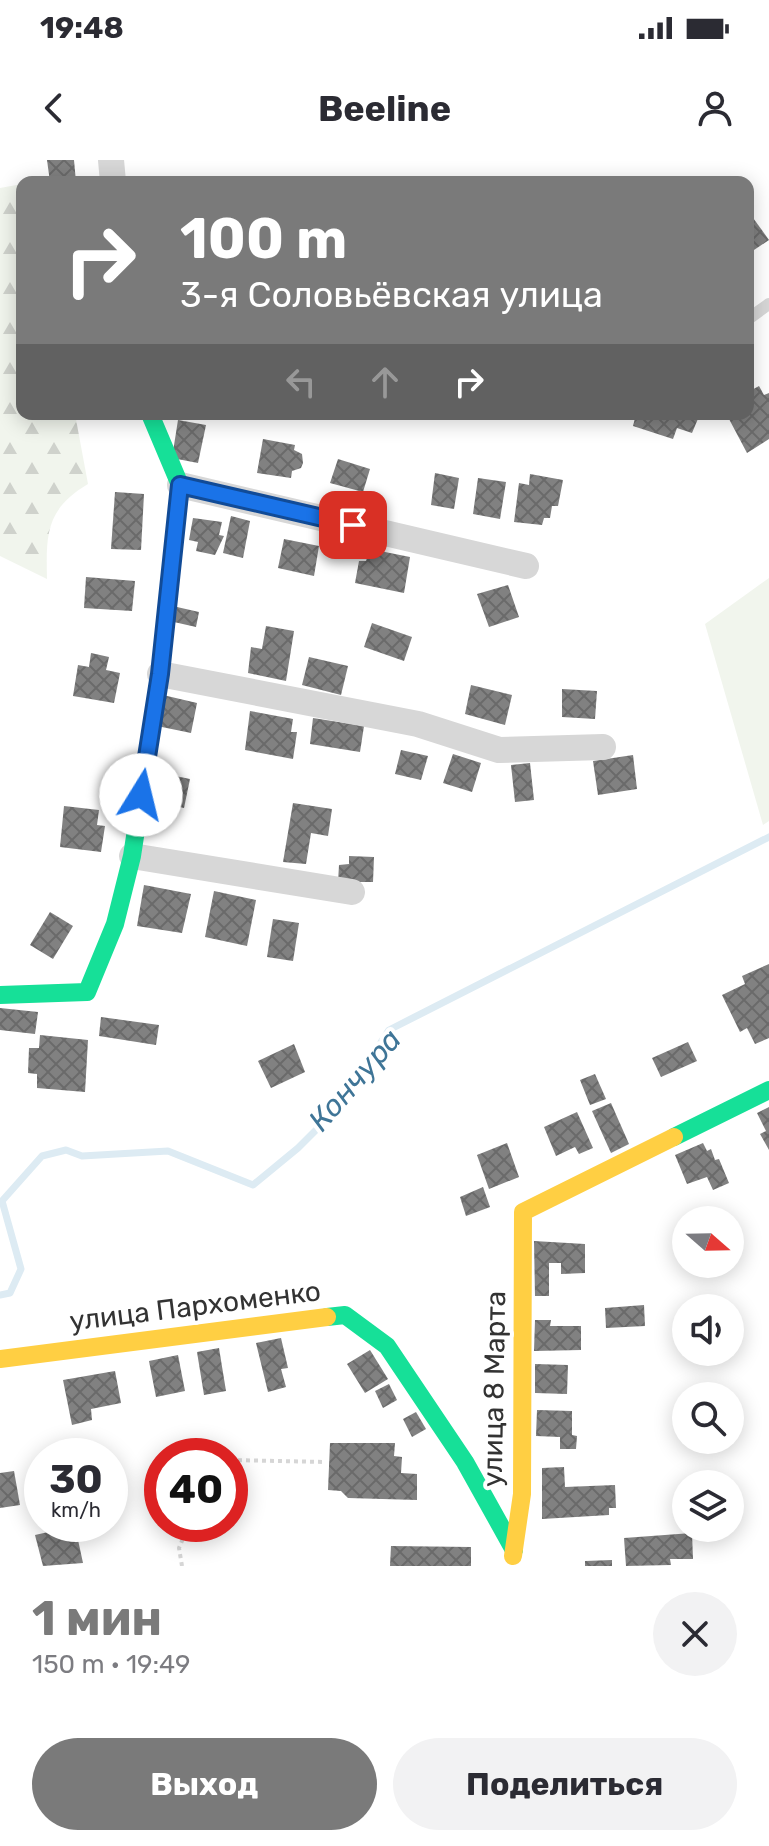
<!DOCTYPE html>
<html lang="ru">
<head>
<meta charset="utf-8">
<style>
	body { margin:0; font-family:Rubik,sans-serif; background:#f2f2f3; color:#2b2b33; height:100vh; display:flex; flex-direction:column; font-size:30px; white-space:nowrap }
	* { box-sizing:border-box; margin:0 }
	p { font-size:26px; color:#7c7c81 }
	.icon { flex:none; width:44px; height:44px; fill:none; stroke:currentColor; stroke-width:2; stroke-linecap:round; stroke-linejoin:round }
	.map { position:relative; height:1406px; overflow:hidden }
	.details { display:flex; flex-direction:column; background:#fff; flex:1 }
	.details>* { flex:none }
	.guide { position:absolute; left:16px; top:16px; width:738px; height:244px; border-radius:16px; box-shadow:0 4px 20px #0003; background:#7a7a7a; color:#fff; overflow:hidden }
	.needle { width:52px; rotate:110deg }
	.buttons { position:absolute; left:672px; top:1046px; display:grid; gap:16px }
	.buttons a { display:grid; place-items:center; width:72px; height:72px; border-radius:50%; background:#fff; box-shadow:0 4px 20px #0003; font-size:40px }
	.speed { position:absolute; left:24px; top:1278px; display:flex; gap:16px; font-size:40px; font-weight:700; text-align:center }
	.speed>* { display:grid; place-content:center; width:104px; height:104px; border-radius:50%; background:#fff; box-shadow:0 4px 20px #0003; line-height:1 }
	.speed small { font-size:20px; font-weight:400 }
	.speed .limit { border:12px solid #d22; background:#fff; color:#111 }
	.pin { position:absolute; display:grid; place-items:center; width:68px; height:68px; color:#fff; margin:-34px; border-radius:16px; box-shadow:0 4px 12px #0006 }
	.me { position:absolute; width:88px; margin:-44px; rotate:9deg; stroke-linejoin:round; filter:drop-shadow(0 0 6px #0008) }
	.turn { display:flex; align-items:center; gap:28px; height:168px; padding:0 32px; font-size:36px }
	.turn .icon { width:104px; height:104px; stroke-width:2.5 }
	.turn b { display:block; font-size:56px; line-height:68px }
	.lanes { display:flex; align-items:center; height:76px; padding:0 32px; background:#0003; justify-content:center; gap:40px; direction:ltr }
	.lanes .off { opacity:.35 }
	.round { display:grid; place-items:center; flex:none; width:84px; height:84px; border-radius:42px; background:#f2f2f3 }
	.overview { display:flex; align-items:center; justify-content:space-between; height:136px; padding:0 32px }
	h1 { font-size:48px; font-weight:700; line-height:60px; color:#7a7a7a }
	.action { display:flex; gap:16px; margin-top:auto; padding:16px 32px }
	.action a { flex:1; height:92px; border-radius:48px; background:#7a7a7a; color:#fff; font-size:32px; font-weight:700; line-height:92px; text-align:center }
	.action a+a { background:#f2f2f3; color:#2b2b33 }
	.status { display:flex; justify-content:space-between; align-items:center; height:56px; padding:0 40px; background:#fff; direction:ltr }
	.status svg { height:22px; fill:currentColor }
	header { display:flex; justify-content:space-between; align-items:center; height:104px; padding:0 32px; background:#fff; font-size:36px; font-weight:700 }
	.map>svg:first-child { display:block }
	.grass { fill:#f1f5ed }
	.forest { fill:url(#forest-firs) }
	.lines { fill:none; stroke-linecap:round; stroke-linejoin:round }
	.stream { stroke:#ddebf3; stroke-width:7 }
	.building { fill:url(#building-cross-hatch) }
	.path { stroke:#d6d6d6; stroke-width:4; stroke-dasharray:4 4; stroke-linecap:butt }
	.lane { stroke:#d7d7d7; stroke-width:12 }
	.street { stroke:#d7d7d7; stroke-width:26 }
	.fast { stroke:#16e098; stroke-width:18 }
	.slow { stroke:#ffcf43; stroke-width:18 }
	.route-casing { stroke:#114b97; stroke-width:20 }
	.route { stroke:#1a73e8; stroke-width:14 }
	.labels { text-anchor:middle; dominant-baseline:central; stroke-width:8; stroke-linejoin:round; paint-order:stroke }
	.street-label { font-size:28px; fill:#333; stroke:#fff }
	.water-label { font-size:30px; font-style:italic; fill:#3f7597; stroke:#fff }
</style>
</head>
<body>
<div class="status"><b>19:48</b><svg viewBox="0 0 49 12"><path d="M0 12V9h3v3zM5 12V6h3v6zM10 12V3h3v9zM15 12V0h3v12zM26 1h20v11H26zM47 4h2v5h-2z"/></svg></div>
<header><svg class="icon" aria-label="back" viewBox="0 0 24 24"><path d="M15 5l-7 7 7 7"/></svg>Beeline<svg class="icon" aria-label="person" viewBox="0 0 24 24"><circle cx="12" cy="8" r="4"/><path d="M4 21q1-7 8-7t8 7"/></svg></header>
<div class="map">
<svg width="769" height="1406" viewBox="0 0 769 1406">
	<defs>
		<pattern id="forest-firs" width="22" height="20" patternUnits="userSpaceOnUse" patternTransform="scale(2)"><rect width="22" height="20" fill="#f1f5ed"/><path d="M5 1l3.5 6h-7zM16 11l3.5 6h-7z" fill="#cfd2cc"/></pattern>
		<pattern id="building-cross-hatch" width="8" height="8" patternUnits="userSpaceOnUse" patternTransform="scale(2)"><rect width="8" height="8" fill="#818181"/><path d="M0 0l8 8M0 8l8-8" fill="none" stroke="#6a6a6a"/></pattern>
	</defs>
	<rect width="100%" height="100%" fill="#fff"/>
	<path class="grass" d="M769,418V661L763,665L705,464Z"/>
	<path class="forest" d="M22,24V254H75L88,324C46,349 46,374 47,419L0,396V28Z"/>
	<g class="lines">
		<path class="stream" d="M0,1135L10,1133L21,1109L2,1041L42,996L66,990L82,996L168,991L253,1025L298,988L340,946L389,870L769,677"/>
	</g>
	<g class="building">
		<path d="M47,0H74L76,22H50Z"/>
		<path d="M748,51L769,80L748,94Z"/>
		<path d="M759,226L764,235L769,233V279L747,293L729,259L737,254H748V232Z"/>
		<path d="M636,254H700L692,273L677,268L673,279L633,266Z"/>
		<path d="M178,260L206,265L198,303L172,298Z"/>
		<path d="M263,279L295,285L294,290L302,294L303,303L301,308L292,311L291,318L257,313Z"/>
		<path d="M338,299L370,309L363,332L330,323Z"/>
		<path d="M435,313L459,318L454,349L431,345Z"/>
		<path d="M530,314L563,320L558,346H552L550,358H544L542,365L514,362L519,323L529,325Z"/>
		<path d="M478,318L506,322L500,359L473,354Z"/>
		<path d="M115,332L144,334L141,390L111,389Z"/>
		<path d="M231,356L250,361L243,398L223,393Z"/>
		<path d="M193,358L222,362L219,375L224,376L215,395L196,391L198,382L189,380Z"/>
		<path d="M284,379L319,386L314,416L278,408Z"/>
		<path d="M370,389L410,397L404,433L355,423L359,401H366Z"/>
		<path d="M86,417L135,421L132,451L84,448Z"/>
		<path d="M508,425L519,457L489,467L477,434Z"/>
		<path d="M177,447L199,452L196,467L174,462Z"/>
		<path d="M372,463L412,477L404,501L364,487Z"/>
		<path d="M266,466L294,471L286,521L248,513L251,487L262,489Z"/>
		<path d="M91,493L109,497L106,510L120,513L114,543L73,536L78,505L89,507Z"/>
		<path d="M309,497L348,506L341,535L302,525Z"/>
		<path d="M471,525L512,535L505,565L465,554Z"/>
		<path d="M562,529L597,531L595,559L562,557Z"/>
		<path d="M163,535L197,543L191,573L157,566Z"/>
		<path d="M250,551L293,559L291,572H297L293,599L245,590Z"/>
		<path d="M313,558L364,566L360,592L310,584Z"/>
		<path d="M401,590L428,596L421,620L395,614Z"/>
		<path d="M453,594L481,603L472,632L443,623Z"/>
		<path d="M633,595L637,629L598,635L593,601Z"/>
		<path d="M530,603L534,640L515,642L511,605Z"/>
		<path d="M146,610L190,619L184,648L141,639Z"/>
		<path d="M293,643L332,649L328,676L311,673L306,704L283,702Z"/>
		<path d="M64,646L99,650L97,665L105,666L101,692L60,687Z"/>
		<path d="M349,696L374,697L373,722H338L339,705L349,704Z"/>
		<path d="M144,725L191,734L182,773L137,766Z"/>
		<path d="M214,731L256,740L247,786L205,777Z"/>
		<path d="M50,752L73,766L53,799L30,785Z"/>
		<path d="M273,759L299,763L293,801L267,797Z"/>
		<path d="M769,804V878L755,884L747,868L740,872L722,835L745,824L742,816Z"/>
		<path d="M0,848L38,852L35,874L0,870Z"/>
		<path d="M101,857L159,865L156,885L99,876Z"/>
		<path d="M40,875L88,880L85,932L37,928V914L28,913L29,888H39Z"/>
		<path d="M688,882L697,901L661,917L652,898Z"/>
		<path d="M294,884L305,912L271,928L258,901Z"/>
		<path d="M595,914L606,939L590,945L580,920Z"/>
		<path d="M611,943L629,984L611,993L592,951Z"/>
		<path d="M769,947V990L760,974L766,971L757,953Z"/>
		<path d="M577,952L593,988L579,994L575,987L556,996L544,967Z"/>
		<path d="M507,983L519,1017L489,1029L477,995Z"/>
		<path d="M703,983L707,991L711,989L715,1000L719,999L729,1023L713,1030L707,1017L687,1024L675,995Z"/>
		<path d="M483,1027L490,1047L466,1056L460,1037Z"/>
		<path d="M534,1081L585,1084V1113L561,1114V1103H549V1136H535Z"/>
		<path d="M644,1145L645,1166L606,1168L605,1148Z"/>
		<path d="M535,1160H551L550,1166H581V1190L534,1191Z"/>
		<path d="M281,1178L288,1208L281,1209L286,1227L268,1232L256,1183Z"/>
		<path d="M219,1188L226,1231L204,1235L197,1192Z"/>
		<path d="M370,1190L388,1219L365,1233L347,1204Z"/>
		<path d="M178,1195L185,1231L156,1237L149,1201Z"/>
		<path d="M535,1204L568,1205L567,1234L535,1233Z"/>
		<path d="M115,1211L121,1243L91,1249L92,1260L72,1265L63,1220Z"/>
		<path d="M389,1224L397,1240L383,1248L375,1231Z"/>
		<path d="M537,1250L572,1251V1275L577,1276L576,1289H560V1277L536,1276Z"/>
		<path d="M416,1252L426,1269L412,1277L403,1259Z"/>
		<path d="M330,1283H395L394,1296L402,1297L401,1313L417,1314V1340L348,1338L341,1331L328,1330Z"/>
		<path d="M564,1307L565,1327L615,1325L616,1348H609V1355L542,1359V1308Z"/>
		<path d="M14,1311L20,1345L0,1348V1313Z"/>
		<path d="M116,1314L123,1345L110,1348V1316Z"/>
		<path d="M75,1366L83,1403L43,1406L35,1375Z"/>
		<path d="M692,1373L693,1399H670L671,1405L626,1406L624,1378Z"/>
		<path d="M391,1386L471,1387V1406H390Z"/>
		<path d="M612,1400V1406H585V1401Z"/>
	</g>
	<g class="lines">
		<g class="path">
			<path d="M230,1300L325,1302"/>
			<path d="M182,1406L179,1388L189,1364"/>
		</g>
		<path class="lane" d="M748,159L769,144"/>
		<g class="street">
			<path d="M111,0L113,22"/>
			<path d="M180,325L526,406"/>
			<path d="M160,514L418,564L499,590L603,587"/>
			<path d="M132,696L352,732"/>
		</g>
		<g class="fast">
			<path d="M0,835L87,832L115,764L132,696L160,514L180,325L150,254"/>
			<path d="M674,977L769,930"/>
			<path d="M327,1157L345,1155L387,1186L465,1302L514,1390"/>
		</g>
		<g class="slow">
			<path d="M0,1199L327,1157"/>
			<path d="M513,1396L522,1334L523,1052L674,977"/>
		</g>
	</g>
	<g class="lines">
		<defs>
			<path id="route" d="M141,635L160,514L180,325L353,365"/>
		</defs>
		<use href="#route" class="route-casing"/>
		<use href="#route" class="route"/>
	</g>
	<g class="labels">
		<g class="street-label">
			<text transform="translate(195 1146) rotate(-7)">улица Пархоменко</text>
			<text transform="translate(494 1229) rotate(-89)">улица 8 Марта</text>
		</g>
		<g class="water-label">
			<text transform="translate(355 920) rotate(-49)">Кончура</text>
		</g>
	</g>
</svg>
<div class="buttons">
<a><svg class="needle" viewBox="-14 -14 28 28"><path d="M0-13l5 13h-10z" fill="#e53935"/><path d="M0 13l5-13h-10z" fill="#7c7c81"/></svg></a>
<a><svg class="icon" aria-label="sound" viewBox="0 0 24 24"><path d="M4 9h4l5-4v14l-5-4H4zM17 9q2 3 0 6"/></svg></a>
<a><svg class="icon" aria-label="search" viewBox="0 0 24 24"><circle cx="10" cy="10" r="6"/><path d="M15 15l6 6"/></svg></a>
<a><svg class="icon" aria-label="layers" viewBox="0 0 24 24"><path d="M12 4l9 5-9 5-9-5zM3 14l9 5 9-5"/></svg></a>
</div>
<div class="speed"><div>30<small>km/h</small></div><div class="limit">40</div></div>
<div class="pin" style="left:353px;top:365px;background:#d93025"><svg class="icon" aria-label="arrive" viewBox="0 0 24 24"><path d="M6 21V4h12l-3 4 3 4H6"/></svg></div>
<svg class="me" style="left:141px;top:635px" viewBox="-20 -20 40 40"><circle r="19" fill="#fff"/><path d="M0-13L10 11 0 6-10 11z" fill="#1a73e8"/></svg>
<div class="guide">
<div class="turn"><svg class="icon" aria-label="right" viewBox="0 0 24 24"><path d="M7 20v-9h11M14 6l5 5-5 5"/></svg><div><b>100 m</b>3-я Соловьёвская улица</div></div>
<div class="lanes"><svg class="icon off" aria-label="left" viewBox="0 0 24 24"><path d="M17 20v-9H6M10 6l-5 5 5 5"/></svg><svg class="icon off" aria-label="ahead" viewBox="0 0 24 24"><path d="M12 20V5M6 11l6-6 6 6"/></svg><svg class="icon" aria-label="right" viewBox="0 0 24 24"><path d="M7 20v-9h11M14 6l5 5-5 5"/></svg></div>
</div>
</div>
<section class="details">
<div class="overview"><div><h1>1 мин</h1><p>150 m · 19:49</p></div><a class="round"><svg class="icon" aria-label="close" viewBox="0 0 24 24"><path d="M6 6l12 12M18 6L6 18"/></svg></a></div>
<div class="action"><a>Выход</a><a>Поделиться</a></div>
</section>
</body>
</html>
